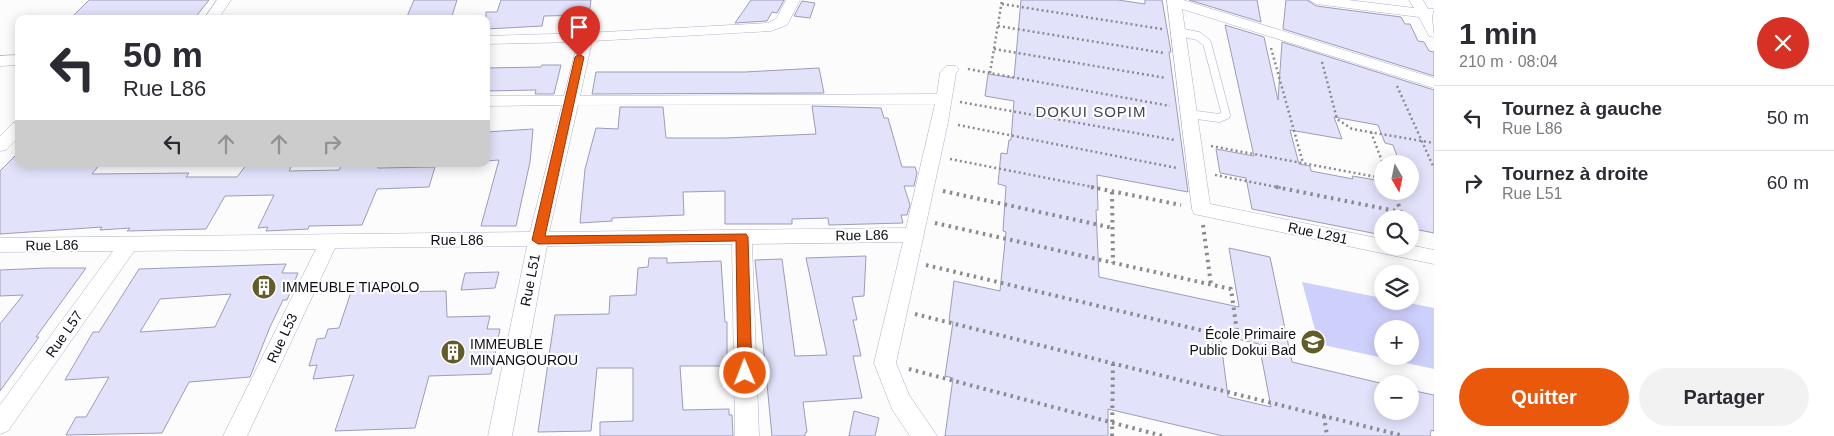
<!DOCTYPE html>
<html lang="fr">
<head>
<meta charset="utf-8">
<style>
	body { margin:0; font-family:Helvetica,sans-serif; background:#f2f2f3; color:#2b2b33; height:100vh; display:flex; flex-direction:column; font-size:19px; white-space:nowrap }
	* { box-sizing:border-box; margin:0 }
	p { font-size:16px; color:#7c7c81 }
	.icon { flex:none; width:28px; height:28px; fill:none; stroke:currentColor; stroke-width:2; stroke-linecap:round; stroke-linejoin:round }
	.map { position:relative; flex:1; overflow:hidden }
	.details { display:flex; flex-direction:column; background:#fff; width:400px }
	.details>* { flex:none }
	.top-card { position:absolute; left:15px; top:15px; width:475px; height:152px; border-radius:10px; box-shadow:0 2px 12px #0003; background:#fff; color:#2b2b33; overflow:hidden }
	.needle { width:32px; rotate:171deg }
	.tools { position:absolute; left:1374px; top:155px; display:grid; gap:10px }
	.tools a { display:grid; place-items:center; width:45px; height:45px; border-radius:50%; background:#fff; box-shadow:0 2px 12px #0003; font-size:25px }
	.pin { position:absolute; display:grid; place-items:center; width:42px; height:42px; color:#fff; margin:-51px -21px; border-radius:50% 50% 50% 0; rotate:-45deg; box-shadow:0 0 5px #0007 }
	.pin .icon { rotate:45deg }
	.me { position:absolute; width:55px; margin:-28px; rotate:359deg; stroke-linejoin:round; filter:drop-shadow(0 0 4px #0008) }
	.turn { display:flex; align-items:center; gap:18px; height:105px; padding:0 25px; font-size:22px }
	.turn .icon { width:65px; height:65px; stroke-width:2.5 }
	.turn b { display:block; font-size:35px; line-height:42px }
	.lanes { display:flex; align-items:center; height:48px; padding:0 25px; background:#0003; justify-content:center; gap:25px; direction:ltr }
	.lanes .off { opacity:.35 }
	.round { display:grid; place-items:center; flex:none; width:52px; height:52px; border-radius:26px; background:#f2f2f3 }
	.overview { display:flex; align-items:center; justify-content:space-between; height:85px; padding:0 25px }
	h1 { font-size:30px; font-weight:600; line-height:38px }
	.button { display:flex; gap:10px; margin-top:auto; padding:10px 25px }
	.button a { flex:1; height:58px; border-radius:30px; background:#ea580c; color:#fff; font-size:20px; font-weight:600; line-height:58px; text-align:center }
	.button a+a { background:#f2f2f3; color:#2b2b33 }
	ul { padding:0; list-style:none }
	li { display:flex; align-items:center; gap:15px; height:65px; padding:0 25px; border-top:1px solid #e1e1e2 }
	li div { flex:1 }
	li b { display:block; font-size:19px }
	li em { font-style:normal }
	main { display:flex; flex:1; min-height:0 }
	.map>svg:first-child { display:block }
	.green { fill:#ced0fc; fill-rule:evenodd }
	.building { fill:#e2e3fb; stroke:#9b9cb8; fill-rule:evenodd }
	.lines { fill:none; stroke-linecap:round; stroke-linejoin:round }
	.service-casing { stroke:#adafcb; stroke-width:9 }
	.minor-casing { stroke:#adafcb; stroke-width:1 }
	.path-far1 { stroke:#8a8a8f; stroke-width:2.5; stroke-dasharray:2 3; stroke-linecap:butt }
	.path { stroke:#8a8a8f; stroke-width:4; stroke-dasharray:2.5 4.5; stroke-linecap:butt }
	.service { stroke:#fff; stroke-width:8 }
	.minor { fill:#fff; fill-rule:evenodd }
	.route { fill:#ea580c; stroke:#983908 }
	.labels { text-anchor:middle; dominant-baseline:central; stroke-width:4.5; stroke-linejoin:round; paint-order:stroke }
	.street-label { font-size:14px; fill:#0d0d17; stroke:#fff }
	.poi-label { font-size:14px; fill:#0d0d17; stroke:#fff; text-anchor:start }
	.neighbourhood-label { font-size:15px; letter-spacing:1px; fill:#43435c; stroke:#fff }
</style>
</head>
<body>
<main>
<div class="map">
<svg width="1434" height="436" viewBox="0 0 1434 436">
	<rect width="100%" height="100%" fill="#fcfcfc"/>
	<path class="green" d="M1302,282L1382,298V301H1399L1434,308V369L1319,344ZM1382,329H1410V356H1382Z"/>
	<g class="building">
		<path d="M89,0H209L194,19H70Z"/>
		<path d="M414,0H457L451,19H406Z"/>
		<path d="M501,0H591L589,15L544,16L542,26L486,29V12H497Z"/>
		<path d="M751,0H784L777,13L772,12L767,21L735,23Z"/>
		<path d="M1021,0H1118L1145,4V0H1162L1171,52H1169L1188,192L1097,175L1098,210H1096L1099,277L1239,307L1229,248L1270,257L1292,362L1384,384H1382V411H1410V390L1434,395V431L1431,430L1430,436H1223L1108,409V436H945L953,378L945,376L953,322L949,321L954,281L1000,291L1006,232L1003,231L1006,186L998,184L1001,153L1007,154L1009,140H1011L1014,101L985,96L988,74L1014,78ZM1220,335L1259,344L1271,407L1228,397Z"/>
		<path d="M1189,0H1257L1261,22Z"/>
		<path d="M1286,0H1307L1316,6L1401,17L1405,24H1410L1418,41L1424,42L1429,51L1434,52V76L1283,29Z"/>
		<path d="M802,1L815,3L810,18L794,16Z"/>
		<path d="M1225,25L1264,37L1278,100L1282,42L1434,90V233L1414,229L1411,219H1382V235L1252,209L1246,178L1220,173L1216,149L1254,156ZM1334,117L1378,125L1385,143L1393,145L1400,164H1410V191H1382V181L1352,176L1353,179L1311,171L1310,166L1299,164L1290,130L1342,139Z"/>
		<path d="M542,65H561L554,94H535L536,90L486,91V68L541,67Z"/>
		<path d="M819,68L824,93L592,94L596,72H745Z"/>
		<path d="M812,106L881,108L884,118H888L902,167H915L917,173L914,186H904L910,205L907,215H901L903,223L829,225L828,218L792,219V224H725V191L683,192L684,215L612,218V221L580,223L585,169L596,128L618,129L620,107H663L666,138H725L816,134Z"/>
		<path d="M533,129L530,162L516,226H481L499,160L486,161V132Z"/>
		<path d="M19,152V164H100L92,174L189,173L186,177H237L247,164H293L289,171L339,170L342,164H380L378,168L435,167L429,187L377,189L362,225L309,226L308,229L266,231L268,227L258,228L274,195L225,196L206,229L127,231L130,228L100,230L102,227L0,234V171Z"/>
		<path d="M866,256L864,296L852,297L857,320H853L861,356H853L862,398L803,402L807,432L805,433V436H772L755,260L782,259L795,356L827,355L806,258Z"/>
		<path d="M649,258H667V263L721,261L725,322H727V366H680L683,410L729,409V415H732L733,436H600V422L633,421V368H597L591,431L538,432L555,315L609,314L610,296L636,295L638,268L648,267Z"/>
		<path d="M286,264L282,273H298L287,300H283L270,327L250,377L189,382L162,433L66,435L76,417H86L109,377L65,380L93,332H99L139,269ZM231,294L215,327L140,332L160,299Z"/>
		<path d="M47,268H86L36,337H39L0,391V324L23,295L0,296V270Z"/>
		<path d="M499,272L495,288L461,290L465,273Z"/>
		<path d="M397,281L394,292L446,291L447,317L490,316L487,329H500L491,374L429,376L415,428L335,431L354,375L313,379L317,365L309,366L317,339L325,338L328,329L339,328L354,283Z"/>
		<path d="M854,411L879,418L875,436H849Z"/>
	</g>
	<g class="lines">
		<defs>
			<path id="service" d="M1179,32L1198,36L1207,43L1226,115L1219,118L1189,114"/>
			<g id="minor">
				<path d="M217,0H231L218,19H204Z"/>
				<path d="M786,0H800L787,25L771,31L592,41L580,96L937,94L940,73L946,66H956L959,69L956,73L948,122L896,363L909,395L937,436H910L892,409L874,363L903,242L752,244L759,436H735L732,244L547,246L512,436H488L527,246L335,248L247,436H223L316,249L134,251L8,431L0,434V405L113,251L0,252V238L530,232L562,105L486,106V96H564L578,42L486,44V36L586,33L768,23L776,19ZM935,104L906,228L549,232L578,105Z"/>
				<path d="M1167,0H1183L1434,78V88L1182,9L1210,204L1382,239V246L1410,245L1434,250V264L1194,214L1192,209Z"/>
				<path d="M1309,0H1348L1414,8L1409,0H1423L1428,9H1434L1432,17L1434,37L1429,36L1419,17L1316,4Z"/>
				<path d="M19,55V65L0,66V56Z"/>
				<path d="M19,122V137L6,150L0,151V136L13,123Z"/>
			</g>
		</defs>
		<use href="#service" class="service-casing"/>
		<use href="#minor" class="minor-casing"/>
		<g class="path-far1">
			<path d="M1002,4L1162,29"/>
			<path d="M998,26L1164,53"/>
			<path d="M1271,48L1303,163"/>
			<path d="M994,49L1166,78"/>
			<path d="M1322,62L1337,119L1352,129L1434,143"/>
			<path d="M968,69L1170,106"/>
			<path d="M990,73L1002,0"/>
			<path d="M1397,86L1434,168"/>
			<path d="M960,102L1175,140"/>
			<path d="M958,125L1177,168"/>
			<path d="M1371,132L1383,164"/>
			<path d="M1211,146L1382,178"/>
			<path d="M950,159L1098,188"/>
			<path d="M1215,175L1282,188"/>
		</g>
		<g class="path">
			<path d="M1091,187L1181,205"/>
			<path d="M1276,187L1401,212"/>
			<path d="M943,191L1113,228"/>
			<path d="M1393,191L1404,219"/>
			<path d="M1112,192L1113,263"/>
			<path d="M1203,225L1211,285"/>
			<path d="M926,265L1238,339L1231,289L935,223"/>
			<path d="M915,314L1404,436"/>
			<path d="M909,369L1163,436"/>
			<path d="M1324,416L1327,436"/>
			<path d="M1112,436L1113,363"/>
		</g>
		<use href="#service" class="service"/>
		<use href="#minor" class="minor"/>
	</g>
	<path class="route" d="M579,54L584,57L545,236L746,234L748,237L752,373L750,377L745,378L740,377L738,373L736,241L538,244L532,240L575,57Z"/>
	<defs>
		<symbol id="building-disc" viewBox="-11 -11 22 22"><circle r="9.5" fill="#615c28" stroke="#fff"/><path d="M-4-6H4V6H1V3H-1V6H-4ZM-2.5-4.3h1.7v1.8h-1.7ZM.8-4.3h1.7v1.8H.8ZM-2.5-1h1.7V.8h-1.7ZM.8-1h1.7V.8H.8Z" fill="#fff"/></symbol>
		<symbol id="school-disc" viewBox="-11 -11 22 22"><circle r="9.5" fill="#615c28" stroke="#fff"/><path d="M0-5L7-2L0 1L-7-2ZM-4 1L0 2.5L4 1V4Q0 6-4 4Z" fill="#fff"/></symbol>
	</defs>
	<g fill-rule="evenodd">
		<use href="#building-disc" x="250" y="273" width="28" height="28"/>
		<use href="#school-disc" x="1299" y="328" width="28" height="28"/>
		<use href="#building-disc" x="439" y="338" width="28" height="28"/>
	</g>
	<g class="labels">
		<g class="street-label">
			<text transform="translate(1318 233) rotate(12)">Rue L291</text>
			<text transform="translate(862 235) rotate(-1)">Rue L86</text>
			<text x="457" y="240">Rue L86</text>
			<text transform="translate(52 245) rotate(-1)">Rue L86</text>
			<text transform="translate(530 280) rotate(-79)">Rue L51</text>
			<text transform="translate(64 334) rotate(-55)">Rue L57</text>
			<text transform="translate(282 338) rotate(-65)">Rue L53</text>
		</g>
		<g class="poi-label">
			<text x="282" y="287">IMMEUBLE TIAPOLO</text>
			<text x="1296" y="334" text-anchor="end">École Primaire<tspan x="1296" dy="16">Public Dokui Bad</tspan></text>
			<text x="470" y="344">IMMEUBLE<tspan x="470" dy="16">MINANGOUROU</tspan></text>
		</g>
		<g class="neighbourhood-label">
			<text x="1091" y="111">DOKUI SOPIM</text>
		</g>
	</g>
</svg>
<div class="tools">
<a><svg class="needle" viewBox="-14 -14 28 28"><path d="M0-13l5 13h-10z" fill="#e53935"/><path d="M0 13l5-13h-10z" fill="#7c7c81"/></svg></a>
<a><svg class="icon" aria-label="search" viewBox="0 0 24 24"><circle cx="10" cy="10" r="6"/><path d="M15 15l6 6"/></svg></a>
<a><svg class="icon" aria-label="layers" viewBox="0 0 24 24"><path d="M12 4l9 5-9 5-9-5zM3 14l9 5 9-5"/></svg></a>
<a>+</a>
<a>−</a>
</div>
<div class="pin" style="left:579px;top:57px;background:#d93025"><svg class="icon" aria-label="arrive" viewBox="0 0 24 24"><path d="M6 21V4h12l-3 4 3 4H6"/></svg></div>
<svg class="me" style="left:745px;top:373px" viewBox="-20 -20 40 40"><circle r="17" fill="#ea580c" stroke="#fff" stroke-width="3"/><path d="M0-11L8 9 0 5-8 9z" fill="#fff"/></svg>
<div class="top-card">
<div class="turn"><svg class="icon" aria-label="left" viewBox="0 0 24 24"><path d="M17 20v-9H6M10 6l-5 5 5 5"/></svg><div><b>50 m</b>Rue L86</div></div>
<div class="lanes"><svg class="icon" aria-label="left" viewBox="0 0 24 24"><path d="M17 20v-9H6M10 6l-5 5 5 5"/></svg><svg class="icon off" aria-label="ahead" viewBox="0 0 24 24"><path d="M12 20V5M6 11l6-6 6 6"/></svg><svg class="icon off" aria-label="ahead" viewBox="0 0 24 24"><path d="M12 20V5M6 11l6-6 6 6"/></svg><svg class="icon off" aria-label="right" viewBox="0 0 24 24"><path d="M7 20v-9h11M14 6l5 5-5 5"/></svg></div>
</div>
</div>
<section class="details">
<div class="overview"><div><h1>1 min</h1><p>210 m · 08:04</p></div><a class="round" style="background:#d93025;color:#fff"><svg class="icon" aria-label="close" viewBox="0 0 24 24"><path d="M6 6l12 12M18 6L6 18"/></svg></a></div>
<ul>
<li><svg class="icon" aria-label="left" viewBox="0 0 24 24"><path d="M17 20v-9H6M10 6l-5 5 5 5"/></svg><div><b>Tournez à gauche</b><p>Rue L86</p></div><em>50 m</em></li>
<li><svg class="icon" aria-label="right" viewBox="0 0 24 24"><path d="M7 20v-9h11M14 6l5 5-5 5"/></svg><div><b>Tournez à droite</b><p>Rue L51</p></div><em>60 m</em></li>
</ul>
<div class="button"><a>Quitter</a><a>Partager</a></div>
</section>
</main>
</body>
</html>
